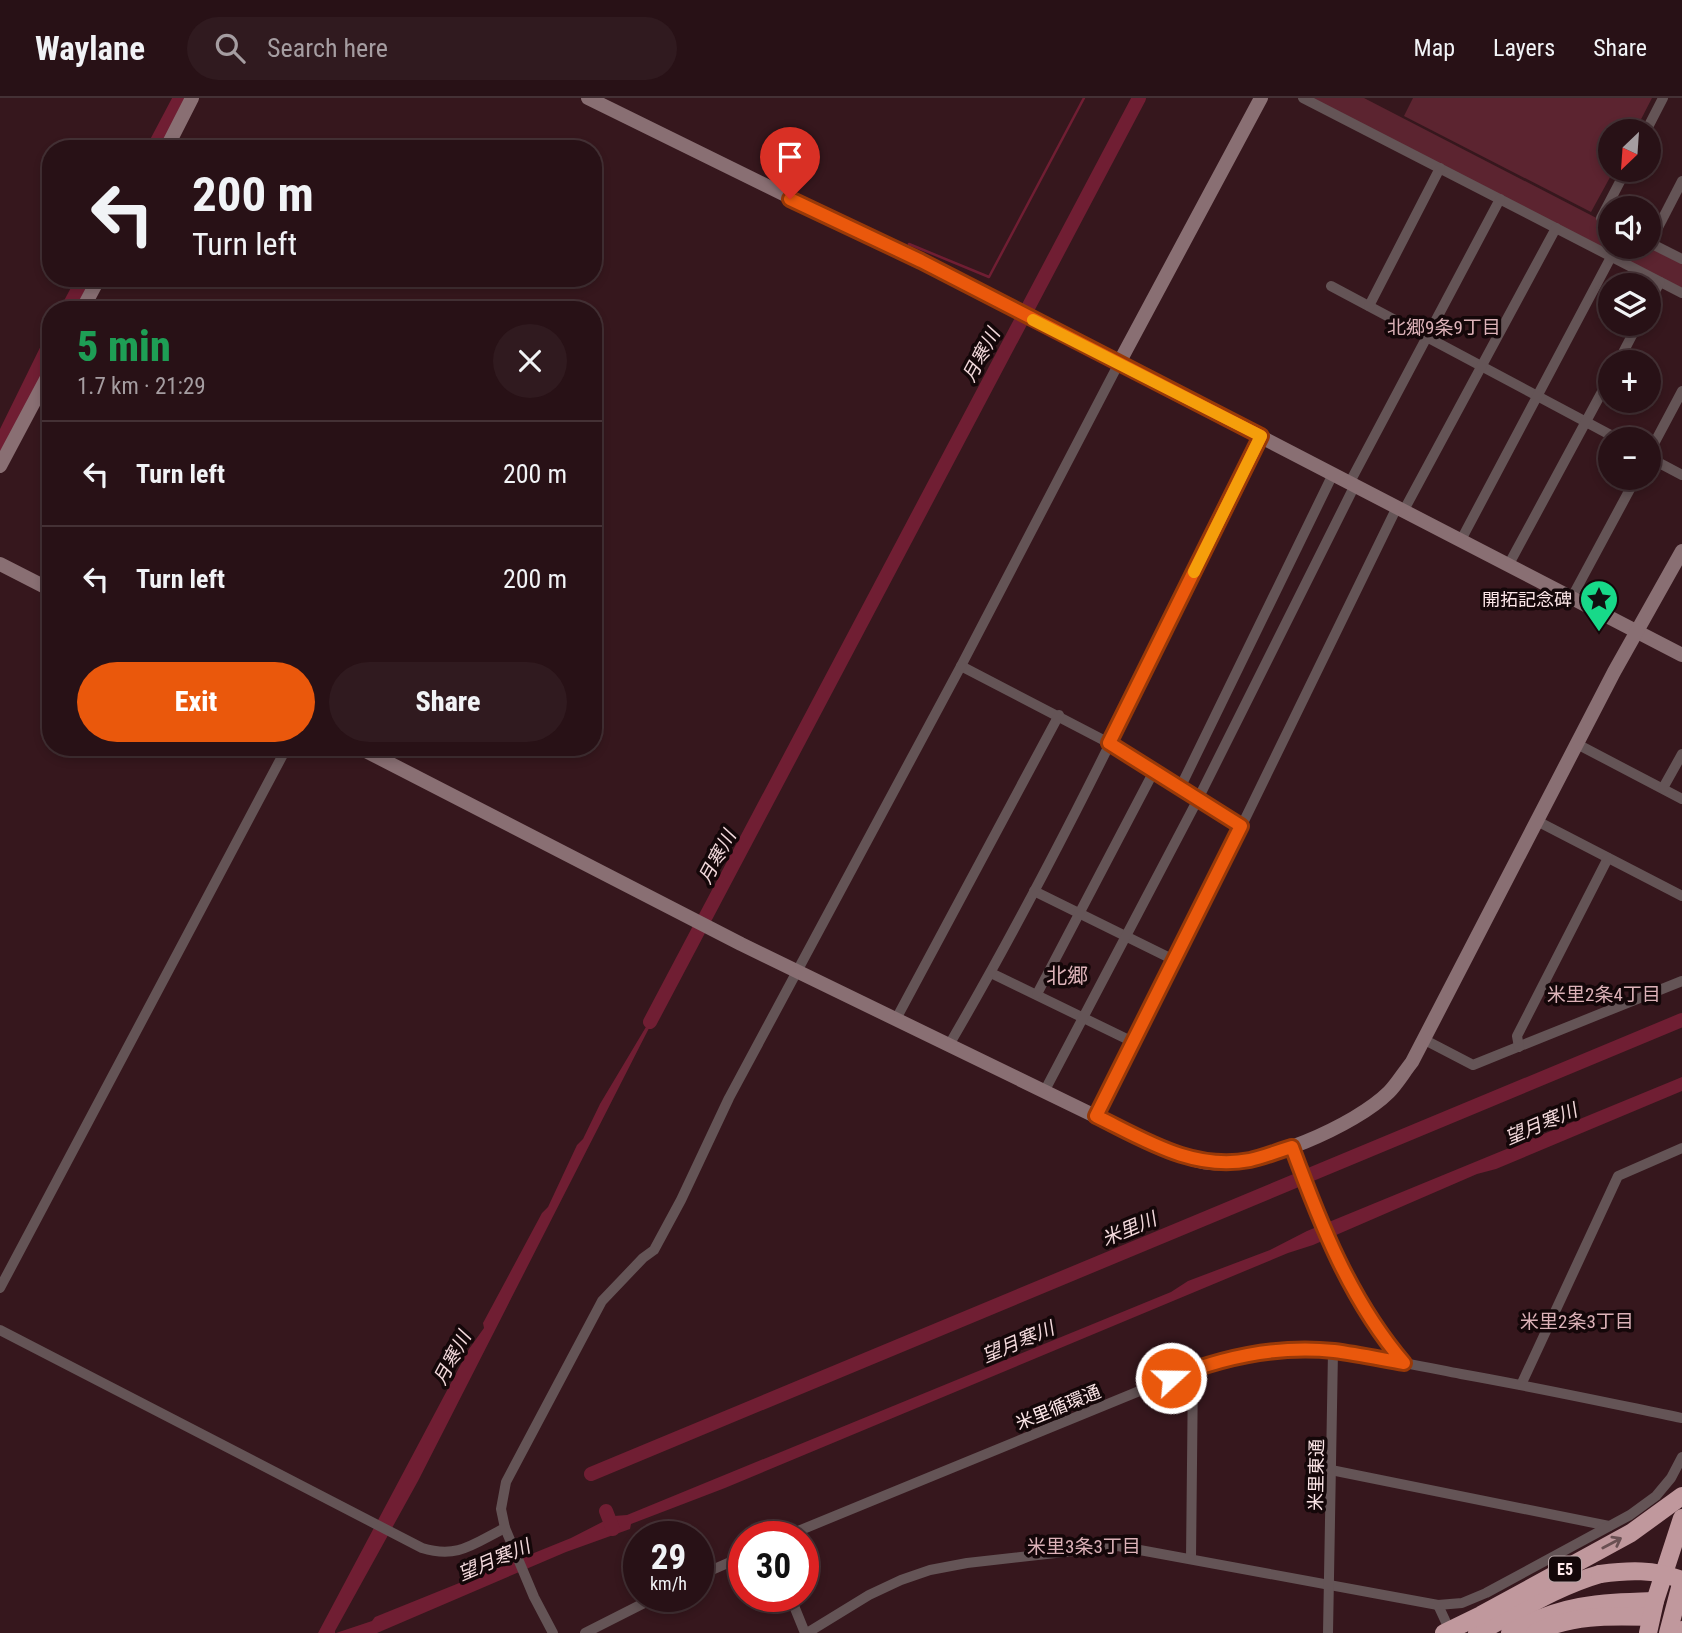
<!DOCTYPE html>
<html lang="en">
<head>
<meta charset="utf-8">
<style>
	body { margin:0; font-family:"Roboto Condensed","Noto Sans JP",sans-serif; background:#301a1f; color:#f1f3f6; height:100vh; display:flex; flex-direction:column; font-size:26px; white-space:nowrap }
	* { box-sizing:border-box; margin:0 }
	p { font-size:23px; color:#a59da1 }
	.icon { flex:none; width:38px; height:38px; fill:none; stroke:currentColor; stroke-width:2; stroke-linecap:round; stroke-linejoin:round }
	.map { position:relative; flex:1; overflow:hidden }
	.details { position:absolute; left:42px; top:203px; width:560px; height:455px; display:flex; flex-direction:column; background:#281116; border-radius:28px; box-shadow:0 4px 10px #0003,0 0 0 2px #443135 }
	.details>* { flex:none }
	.banner { position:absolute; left:42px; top:42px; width:560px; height:147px; border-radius:28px; box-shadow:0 4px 10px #0003,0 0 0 2px #443135; background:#281116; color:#f1f3f6; overflow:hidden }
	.needle { width:46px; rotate:205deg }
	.fabs { position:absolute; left:1598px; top:21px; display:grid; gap:14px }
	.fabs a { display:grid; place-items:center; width:63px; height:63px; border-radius:50%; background:#281116; box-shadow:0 4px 10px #0003,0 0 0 2px #443135; font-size:35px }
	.speed { position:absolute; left:623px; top:1423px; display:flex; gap:14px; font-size:35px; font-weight:700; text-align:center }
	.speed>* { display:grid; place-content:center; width:91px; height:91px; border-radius:50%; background:#281116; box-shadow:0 4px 10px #0003,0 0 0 2px #443135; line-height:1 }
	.speed small { font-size:18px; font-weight:400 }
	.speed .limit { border:10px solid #d22; background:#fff; color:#111 }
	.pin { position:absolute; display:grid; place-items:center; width:60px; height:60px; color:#fff; margin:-72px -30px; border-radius:50% 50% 50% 0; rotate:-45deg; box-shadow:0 0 7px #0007 }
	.pin .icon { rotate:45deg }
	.me { position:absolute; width:77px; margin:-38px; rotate:69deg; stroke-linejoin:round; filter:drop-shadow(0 0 5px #0008) }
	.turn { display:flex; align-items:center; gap:24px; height:147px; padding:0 35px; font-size:32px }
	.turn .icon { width:91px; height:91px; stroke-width:2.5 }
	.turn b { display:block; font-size:49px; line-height:60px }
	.round { display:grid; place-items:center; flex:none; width:74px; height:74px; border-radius:37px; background:#301a1f }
	.head { display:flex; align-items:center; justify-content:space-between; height:119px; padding:0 35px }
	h1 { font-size:42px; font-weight:800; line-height:52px; color:#1e9e55 }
	.button { display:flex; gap:14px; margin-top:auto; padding:14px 35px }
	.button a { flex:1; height:80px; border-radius:42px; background:#ea580c; color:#fff; font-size:28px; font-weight:800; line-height:80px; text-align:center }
	.button a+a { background:#301a1f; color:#f1f3f6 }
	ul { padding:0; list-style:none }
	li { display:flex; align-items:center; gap:21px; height:105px; padding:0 35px; border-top:2px solid #443135 }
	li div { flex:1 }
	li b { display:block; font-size:26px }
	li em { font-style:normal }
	header { display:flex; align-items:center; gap:42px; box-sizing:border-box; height:98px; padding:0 35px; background:#281116; border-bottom:2px solid #443135 }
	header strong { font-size:33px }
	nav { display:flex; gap:38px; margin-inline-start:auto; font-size:24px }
	.search { width:490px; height:63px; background:#301a1f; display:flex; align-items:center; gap:18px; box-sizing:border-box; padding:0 24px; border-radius:38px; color:#a59da1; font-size:26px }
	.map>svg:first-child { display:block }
	.green { fill:#5c2430 }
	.water { fill:#701e33 }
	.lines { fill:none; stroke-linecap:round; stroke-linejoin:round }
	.stream { stroke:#701e33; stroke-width:2.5 }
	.river { stroke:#701e33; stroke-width:14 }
	.street { stroke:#645456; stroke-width:10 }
	.secondary { stroke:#896f73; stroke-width:14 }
	.highway { stroke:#c0989d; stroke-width:18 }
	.highway-bridge { stroke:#c0989d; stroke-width:18 }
	.oneway { stroke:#6a5053 }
	.route-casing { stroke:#983908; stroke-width:18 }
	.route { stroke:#ea580c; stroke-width:12 }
	.slow { stroke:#f59e0b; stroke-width:12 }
	.labels { text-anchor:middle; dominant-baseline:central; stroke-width:7; stroke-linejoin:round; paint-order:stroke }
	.shield { fill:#140709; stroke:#b7a4a6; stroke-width:2 }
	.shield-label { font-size:16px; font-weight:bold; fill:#fde7e9 }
	.poi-label { font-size:18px; fill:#fde7e9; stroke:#140709; text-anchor:end }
	.street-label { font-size:18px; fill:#fde7e9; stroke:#140709 }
	.neighbourhood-label { font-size:19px; fill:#dcb2b8; stroke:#140709 }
	.water-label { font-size:19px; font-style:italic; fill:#f3d9dc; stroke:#140709 }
	.quarter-label { font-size:21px; fill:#dcb2b8; stroke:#140709 }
</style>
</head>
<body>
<header>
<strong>Waylane</strong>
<div class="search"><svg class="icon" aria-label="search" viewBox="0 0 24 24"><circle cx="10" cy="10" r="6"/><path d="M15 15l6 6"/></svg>Search here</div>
<nav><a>Map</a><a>Layers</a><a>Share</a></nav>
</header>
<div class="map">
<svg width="1682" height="1535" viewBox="0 0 1682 1535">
	<rect width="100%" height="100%" fill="#36171d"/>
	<g class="green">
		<path d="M1307,0H1364L1610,127V149H1648L1682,164V193Z"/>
		<path d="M1413,0H1652L1635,33H1610V72H1614L1591,114L1404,18Z"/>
	</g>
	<g class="water">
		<path d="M671,887L418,1383L335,1533V1535H318L469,1251L484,1230L483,1225L542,1115L548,1109L577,1047L583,1041L600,1006Z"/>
		<path d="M1682,979V993L1496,1071L1477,1076L1313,1147L1288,1155L725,1390L631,1426L630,1431L566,1454L377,1535H336L372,1523L375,1519L571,1440L614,1418L627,1417L1171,1194L1188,1183L1270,1152L1307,1133Z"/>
	</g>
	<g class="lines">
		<path class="stream" d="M909,146L989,179L1084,0"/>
		<g class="river">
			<path d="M153,51L180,0"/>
			<path d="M67,212L84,180"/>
			<path d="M0,347L51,243"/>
			<path d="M650,924L1139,0"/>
			<path d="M591,1376L1682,922"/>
			<path d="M606,1413L613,1431"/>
		</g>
		<g class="street">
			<path d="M1303,0L1682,195"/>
			<path d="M1646,33L1663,0"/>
			<path d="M1610,124L1601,120L1626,72"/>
			<path d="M1648,144L1682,161"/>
			<path d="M1650,145L1682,83"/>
			<path d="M1331,188L1618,341"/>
			<path d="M1648,206L1660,184"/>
			<path d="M1369,208L1440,70"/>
			<path d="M1618,264L1638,226"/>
			<path d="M1648,357L1682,293"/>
			<path d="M1648,359L1682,377"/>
			<path d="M1350,384L1500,101"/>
			<path d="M1404,412L1556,130"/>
			<path d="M1461,442L1611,159"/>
			<path d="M1509,466L1610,279"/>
			<path d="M1572,499L1636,380"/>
			<path d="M961,568L1109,645L1241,728"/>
			<path d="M1577,646L1682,701"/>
			<path d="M1180,690L1333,376"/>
			<path d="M1663,690L1682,656"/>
			<path d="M1537,723L1682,798"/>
			<path d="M1034,793L1174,862"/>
			<path d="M991,875L1133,944"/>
			<path d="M1037,896L1154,673"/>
			<path d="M896,921L1059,617"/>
			<path d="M1423,941L1473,967L1682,883"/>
			<path d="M949,947C1064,750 1160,542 1261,338"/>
			<path d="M1519,949L1517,938L1608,760"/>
			<path d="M1044,994L1198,701L1355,387"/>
			<path d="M1095,1018L1245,721L1397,409"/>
			<path d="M1292,1049C1320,1125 1350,1202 1404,1265"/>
			<path d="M0,1190L287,649"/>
			<path d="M0,1232L422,1450C458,1461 473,1446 505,1430"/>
			<path d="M1521,1287L1618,1078L1682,1050"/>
			<path d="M1331,1372L1609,1428"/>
			<path d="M786,1438L1193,1271C1292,1239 1363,1257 1461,1276C1535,1289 1609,1305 1682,1320"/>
			<path d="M1191,1461L1193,1271"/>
			<path d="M698,1478L744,1458"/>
			<path d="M790,1498L805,1535"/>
			<path d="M1438,1507L1451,1535"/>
			<path d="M553,1535L534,1499L505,1430L501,1411L506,1384L602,1203L643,1160L654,1152L681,1102L729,1000L961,568L1119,265"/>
			<path d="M585,1535L658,1498"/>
			<path d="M807,1535L869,1497L901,1482L930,1472L967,1465L1118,1448L1438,1507L1462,1505L1486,1495L1630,1417L1656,1398L1671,1380L1682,1359"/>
			<path d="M1328,1535L1333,1253"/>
		</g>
		<g class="secondary">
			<path d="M588,0L950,178L1682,557"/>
			<path d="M166,51L192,0"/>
			<path d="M82,212L99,180"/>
			<path d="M1119,265L1261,0"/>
			<path d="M0,368L51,272"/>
			<path d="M0,466L51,492"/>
			<path d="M358,649L741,846L1165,1052C1180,1057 1195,1064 1211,1065C1259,1069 1355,1028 1389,994C1397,986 1404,974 1412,964L1614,574L1682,453"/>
		</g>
		<g class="highway">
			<path d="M1477,1535C1518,1514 1555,1489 1600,1476"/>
			<path d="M1510,1535C1562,1506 1597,1505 1655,1503"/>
			<path d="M1535,1535C1570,1516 1613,1518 1651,1519"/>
			<path d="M1648,1535L1655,1503L1682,1420"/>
			<path d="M1681,1535L1682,1532"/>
		</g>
		<g class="highway-bridge">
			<path d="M1600,1476C1629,1472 1654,1471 1682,1482L1668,1535"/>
			<path d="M1444,1535L1481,1517L1631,1435L1682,1398"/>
		</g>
	</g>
	<defs><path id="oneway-shaft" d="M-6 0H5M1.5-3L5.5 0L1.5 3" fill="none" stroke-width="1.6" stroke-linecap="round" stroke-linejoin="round" transform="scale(1.75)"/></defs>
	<use class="oneway" href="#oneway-shaft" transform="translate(1612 1445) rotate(-28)"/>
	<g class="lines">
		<defs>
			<path id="route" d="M790,101L921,163L1261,338L1109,645L1241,728L1096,1018C1145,1042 1193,1073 1250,1062C1264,1059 1278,1053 1292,1049C1320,1125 1350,1202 1404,1265C1381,1261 1357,1256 1334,1253C1278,1247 1223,1259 1171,1280"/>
		</defs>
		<use href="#route" class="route-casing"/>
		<use href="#route" class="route"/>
		<path class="slow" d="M1033,222L1261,338L1194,474"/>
	</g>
	<defs>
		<symbol id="sight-pin" viewBox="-11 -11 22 30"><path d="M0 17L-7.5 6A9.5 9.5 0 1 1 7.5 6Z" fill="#17d989" stroke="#140709"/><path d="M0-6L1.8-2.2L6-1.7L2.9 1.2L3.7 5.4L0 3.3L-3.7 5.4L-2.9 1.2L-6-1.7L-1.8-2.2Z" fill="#111"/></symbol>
	</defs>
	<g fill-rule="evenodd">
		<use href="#sight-pin" x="1577" y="479" width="44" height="60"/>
	</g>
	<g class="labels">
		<rect class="shield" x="1549" y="1458.5" width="32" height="25" rx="5"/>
		<g class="shield-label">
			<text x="1565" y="1471">E5</text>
		</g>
		<g class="poi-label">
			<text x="1572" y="501">開拓記念碑</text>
		</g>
		<g class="street-label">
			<text transform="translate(1058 1309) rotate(-22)">米里循環通</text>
			<text transform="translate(1316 1377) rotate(-89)">米里東通</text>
		</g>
		<g class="neighbourhood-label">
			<text x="1444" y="229">北郷9条9丁目</text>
			<text x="1604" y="896">米里2条4丁目</text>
			<text x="1577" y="1223">米里2条3丁目</text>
			<text x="1084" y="1448">米里3条3丁目</text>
		</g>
		<g class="water-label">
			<text transform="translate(981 257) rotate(-62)">月寒川</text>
			<text transform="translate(717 759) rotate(-62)">月寒川</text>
			<text transform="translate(1541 1026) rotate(-23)">望月寒川</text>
			<text transform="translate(1129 1131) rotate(-23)">米里川</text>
			<text transform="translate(1018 1244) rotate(-23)">望月寒川</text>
			<text transform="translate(452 1260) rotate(-62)">月寒川</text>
			<text transform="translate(494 1462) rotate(-23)">望月寒川</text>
		</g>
		<g class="quarter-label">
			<text x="1067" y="878">北郷</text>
		</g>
	</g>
</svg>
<div class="fabs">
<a><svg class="needle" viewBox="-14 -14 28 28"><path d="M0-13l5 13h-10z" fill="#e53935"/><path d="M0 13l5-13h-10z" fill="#a59da1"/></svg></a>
<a><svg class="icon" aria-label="sound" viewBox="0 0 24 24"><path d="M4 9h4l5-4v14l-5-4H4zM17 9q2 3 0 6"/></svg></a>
<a><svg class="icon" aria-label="layers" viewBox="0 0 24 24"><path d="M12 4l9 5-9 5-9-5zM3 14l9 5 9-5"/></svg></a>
<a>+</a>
<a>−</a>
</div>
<div class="speed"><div>29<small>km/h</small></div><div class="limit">30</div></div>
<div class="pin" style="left:790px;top:101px;background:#d93025"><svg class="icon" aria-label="arrive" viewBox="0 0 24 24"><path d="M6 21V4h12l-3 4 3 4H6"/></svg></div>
<svg class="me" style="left:1171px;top:1280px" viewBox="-20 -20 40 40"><circle r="17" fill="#ea580c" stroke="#fff" stroke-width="3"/><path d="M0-11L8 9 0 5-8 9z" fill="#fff"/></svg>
<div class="banner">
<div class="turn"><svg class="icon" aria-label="left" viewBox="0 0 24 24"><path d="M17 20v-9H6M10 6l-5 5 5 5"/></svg><div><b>200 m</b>Turn left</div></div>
</div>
<section class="details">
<div class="head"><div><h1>5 min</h1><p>1.7 km · 21:29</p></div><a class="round"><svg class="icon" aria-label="close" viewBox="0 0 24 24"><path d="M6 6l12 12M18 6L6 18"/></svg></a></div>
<ul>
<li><svg class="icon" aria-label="left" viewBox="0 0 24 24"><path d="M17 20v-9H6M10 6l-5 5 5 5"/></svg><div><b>Turn left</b></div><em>200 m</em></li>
<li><svg class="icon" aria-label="left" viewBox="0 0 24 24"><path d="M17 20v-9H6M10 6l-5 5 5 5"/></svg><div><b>Turn left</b></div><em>200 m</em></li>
</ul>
<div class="button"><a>Exit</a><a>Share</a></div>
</section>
</div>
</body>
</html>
